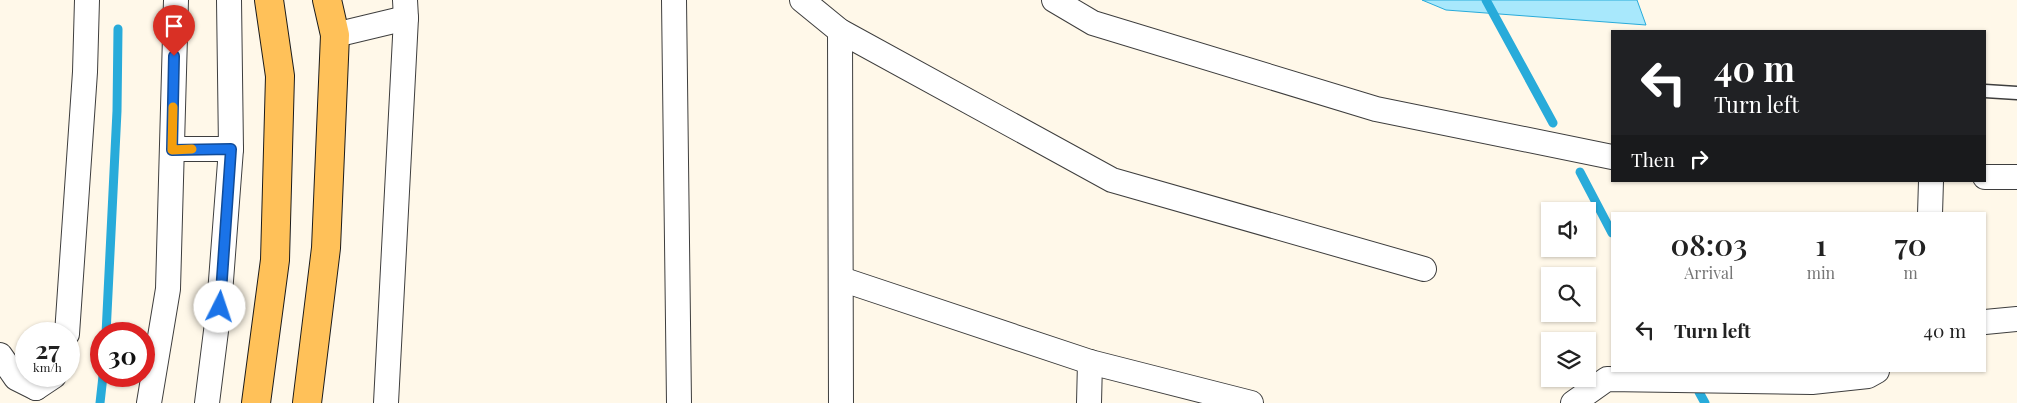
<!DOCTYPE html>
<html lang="en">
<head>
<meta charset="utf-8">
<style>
	body { margin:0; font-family:"Playfair Display",serif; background:#f6f6f6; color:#222; height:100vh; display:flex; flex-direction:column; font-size:19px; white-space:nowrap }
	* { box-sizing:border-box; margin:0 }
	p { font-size:16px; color:#767676 }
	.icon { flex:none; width:28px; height:28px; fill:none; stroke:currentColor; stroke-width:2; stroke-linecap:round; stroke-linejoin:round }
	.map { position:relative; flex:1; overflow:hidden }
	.panel { position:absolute; left:1611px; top:212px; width:375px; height:160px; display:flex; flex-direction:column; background:#fff; border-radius:0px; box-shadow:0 1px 4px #0004 }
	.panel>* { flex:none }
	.top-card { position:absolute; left:1611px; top:30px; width:375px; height:152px; border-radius:0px; box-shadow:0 1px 4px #0004; background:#202124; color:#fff; overflow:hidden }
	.controls { position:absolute; left:1541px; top:202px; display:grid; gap:10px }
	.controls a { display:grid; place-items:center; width:55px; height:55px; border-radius:0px; background:#fff; box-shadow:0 1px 4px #0004; font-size:25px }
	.speed { position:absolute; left:15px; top:322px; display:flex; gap:10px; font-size:25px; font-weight:700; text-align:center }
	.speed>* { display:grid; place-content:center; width:65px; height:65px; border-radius:50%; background:#fff; box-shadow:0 1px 4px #0004; line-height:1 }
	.speed small { font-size:12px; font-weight:400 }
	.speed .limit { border:8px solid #d22; background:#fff; color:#111 }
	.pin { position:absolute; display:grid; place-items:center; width:42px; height:42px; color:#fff; margin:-51px -21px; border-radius:50% 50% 50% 0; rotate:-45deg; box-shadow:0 0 5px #0007 }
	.pin .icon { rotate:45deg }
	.me { position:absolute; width:55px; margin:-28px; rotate:4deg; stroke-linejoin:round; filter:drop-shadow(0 0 4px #0008) }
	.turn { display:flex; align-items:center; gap:18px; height:105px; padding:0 20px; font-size:22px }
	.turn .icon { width:65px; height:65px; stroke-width:2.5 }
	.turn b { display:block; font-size:35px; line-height:42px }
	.then { display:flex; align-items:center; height:48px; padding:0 20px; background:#0003; gap:10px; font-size:19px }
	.eta { display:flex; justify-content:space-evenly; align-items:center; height:85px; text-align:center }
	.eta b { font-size:30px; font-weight:600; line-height:35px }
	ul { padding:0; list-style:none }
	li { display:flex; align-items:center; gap:15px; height:65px; padding:0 20px }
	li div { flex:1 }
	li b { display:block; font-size:19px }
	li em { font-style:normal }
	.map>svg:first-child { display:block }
	.water { fill:#a8e8fc; stroke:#28abda }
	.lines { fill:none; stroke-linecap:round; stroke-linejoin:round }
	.stream { stroke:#28abda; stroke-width:9 }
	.lane-casing { stroke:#3e3e3e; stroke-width:15 }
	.street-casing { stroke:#3e3e3e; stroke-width:26 }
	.primary-casing { stroke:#1c1c1c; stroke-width:30 }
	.lane { stroke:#fff; stroke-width:12 }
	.street { stroke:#fff; stroke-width:24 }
	.primary { stroke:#ffc159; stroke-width:28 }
	.route-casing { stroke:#114b97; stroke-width:12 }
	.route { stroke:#1a73e8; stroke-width:9 }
	.slow { stroke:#f59e0b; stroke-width:9 }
</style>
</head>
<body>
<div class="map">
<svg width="2017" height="403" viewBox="0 0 2017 403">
	<rect width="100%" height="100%" fill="#fff8e9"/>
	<path class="water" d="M1422,0H1637L1646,25L1446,10Z"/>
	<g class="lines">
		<g class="stream">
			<path d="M1486,0L1553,123"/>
			<path d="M1580,172L1612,233"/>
			<path d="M106,334L117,111L118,29"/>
			<path d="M1699,392L1705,403"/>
			<path d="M100,403L103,376"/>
		</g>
		<defs>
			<path id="lane" d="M1985,91L2017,93"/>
			<g id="street">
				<path d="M674,0L679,403"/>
				<path d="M802,0L840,31L1112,180L1424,269"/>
				<path d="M1054,0L1093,23L1376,109L1612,157"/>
				<path d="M840,31L841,403"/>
				<path d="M335,35L406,18"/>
				<path d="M172,149H231"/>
				<path d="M1985,177H2017"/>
				<path d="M1930,214L1931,181"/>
				<path d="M841,279L1090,362L1251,403"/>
				<path d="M1985,322L2017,319"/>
				<path d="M67,334L85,72L87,0"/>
				<path d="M0,355L16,378L36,388"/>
				<path d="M36,388L54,376"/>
				<path d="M149,403L168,289L176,0"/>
				<path d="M207,403L219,307L231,149L229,0"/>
				<path d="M386,403L406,18L405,0"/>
				<path d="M1089,403L1090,362"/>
				<path d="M1573,403L1607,379L1812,382L1868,376L1877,371"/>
			</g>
			<g id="primary">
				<path d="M256,403L275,260L280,76L269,0"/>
				<path d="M307,403L326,248L335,35L327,0"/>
			</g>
		</defs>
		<use href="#lane" class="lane-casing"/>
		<use href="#street" class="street-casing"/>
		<use href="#primary" class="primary-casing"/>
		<use href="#lane" class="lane"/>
		<use href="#street" class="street"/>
		<use href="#primary" class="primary"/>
	</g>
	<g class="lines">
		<defs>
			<path id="route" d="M174,56L172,150L231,149L220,307"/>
		</defs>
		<use href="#route" class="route-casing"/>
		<use href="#route" class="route"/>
		<path class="slow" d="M173,107L172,150L192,149"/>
	</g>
</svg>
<div class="controls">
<a><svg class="icon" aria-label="sound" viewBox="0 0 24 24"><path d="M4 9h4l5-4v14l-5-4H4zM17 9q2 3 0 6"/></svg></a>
<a><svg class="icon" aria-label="search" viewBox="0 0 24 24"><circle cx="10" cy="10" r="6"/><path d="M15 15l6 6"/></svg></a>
<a><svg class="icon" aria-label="layers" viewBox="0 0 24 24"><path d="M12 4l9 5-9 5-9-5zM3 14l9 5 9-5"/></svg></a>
</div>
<div class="speed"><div>27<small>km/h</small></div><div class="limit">30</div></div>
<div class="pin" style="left:174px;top:56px;background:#d93025"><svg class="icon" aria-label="arrive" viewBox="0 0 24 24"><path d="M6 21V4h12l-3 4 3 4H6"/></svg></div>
<svg class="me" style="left:220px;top:307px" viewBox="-20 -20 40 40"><circle r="19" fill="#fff"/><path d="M0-13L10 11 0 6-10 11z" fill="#1a73e8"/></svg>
<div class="top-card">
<div class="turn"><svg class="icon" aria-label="left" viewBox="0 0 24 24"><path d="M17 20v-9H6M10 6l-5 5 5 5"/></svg><div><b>40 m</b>Turn left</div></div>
<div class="then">Then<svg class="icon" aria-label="right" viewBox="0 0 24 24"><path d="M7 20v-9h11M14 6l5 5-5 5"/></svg></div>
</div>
<section class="panel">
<div class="eta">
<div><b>08:03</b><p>Arrival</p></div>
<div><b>1</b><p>min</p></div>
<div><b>70</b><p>m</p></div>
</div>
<ul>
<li><svg class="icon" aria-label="left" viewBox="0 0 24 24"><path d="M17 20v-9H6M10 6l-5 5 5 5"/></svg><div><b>Turn left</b></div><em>40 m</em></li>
</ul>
</section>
</div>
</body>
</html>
